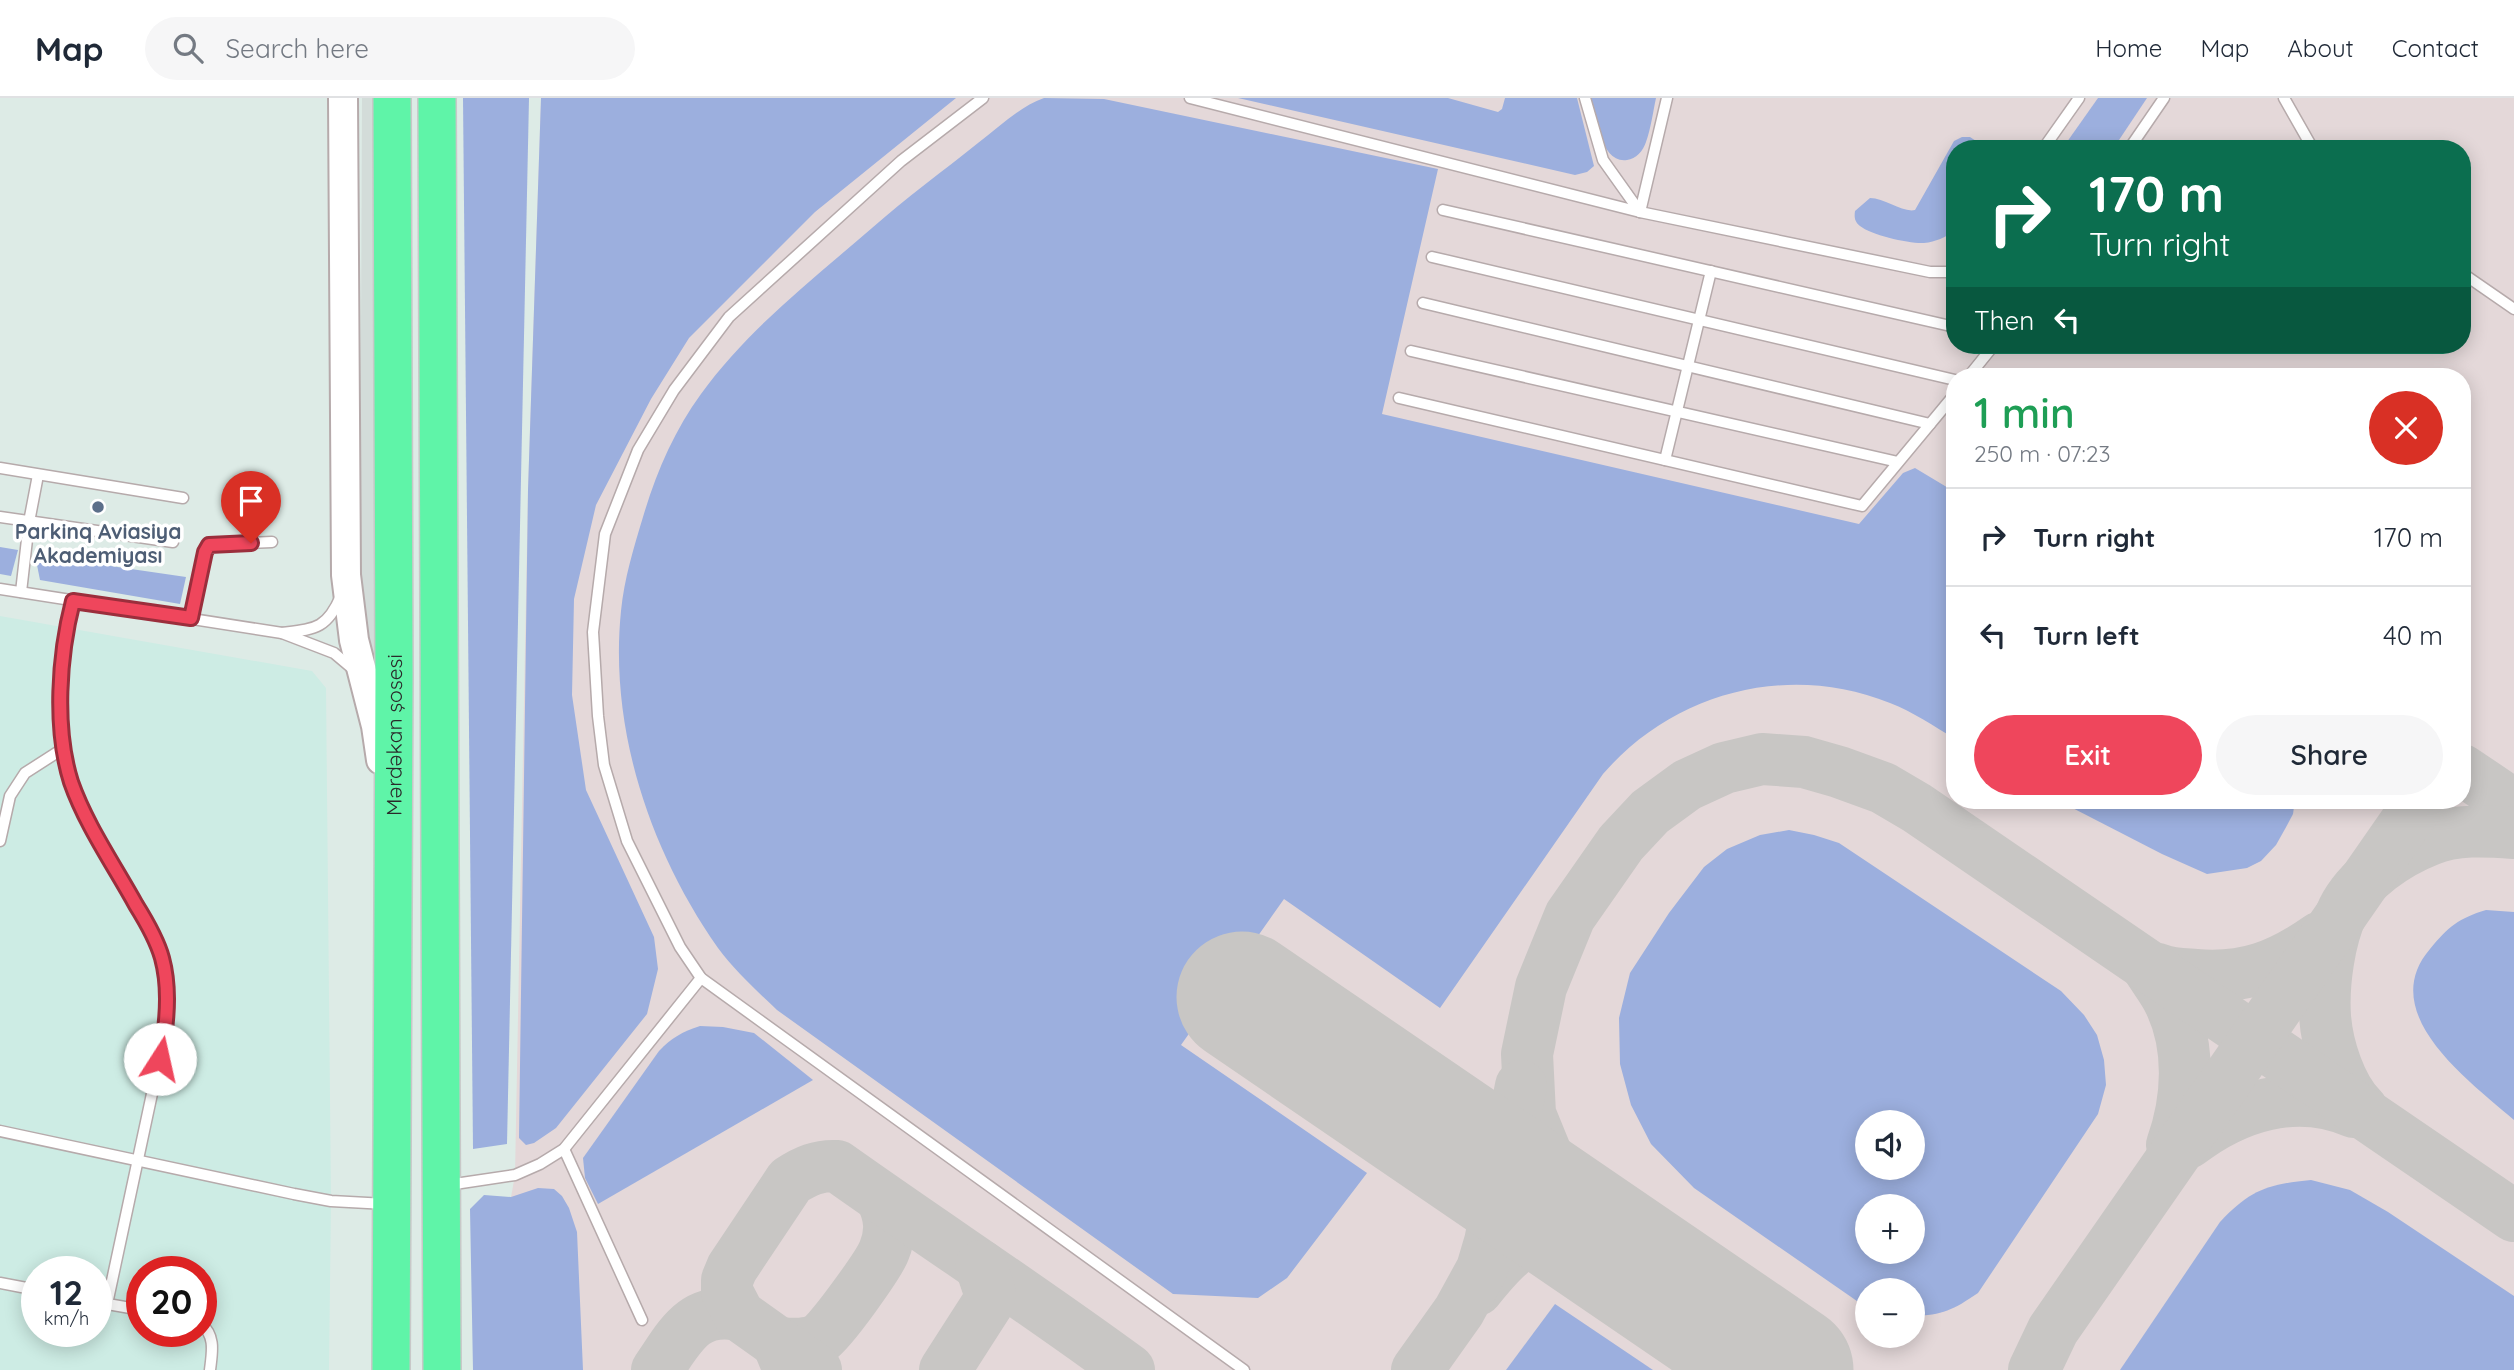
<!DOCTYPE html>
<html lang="en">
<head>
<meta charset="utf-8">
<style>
	body { margin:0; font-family:Quicksand,sans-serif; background:#f6f6f7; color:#1f2937; height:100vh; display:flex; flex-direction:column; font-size:26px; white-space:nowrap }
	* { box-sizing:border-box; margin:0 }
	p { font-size:23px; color:#747a83 }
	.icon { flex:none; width:38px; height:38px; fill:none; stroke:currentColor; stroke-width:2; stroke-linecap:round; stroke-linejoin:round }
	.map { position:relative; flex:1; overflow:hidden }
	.panel { position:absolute; left:1946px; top:270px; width:525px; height:441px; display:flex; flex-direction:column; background:#fff; border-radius:28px; box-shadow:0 4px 18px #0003 }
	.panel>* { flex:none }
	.banner { position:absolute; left:1946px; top:42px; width:525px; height:214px; border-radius:28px; box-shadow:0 4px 18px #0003; background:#0b6e4f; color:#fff; overflow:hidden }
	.tools { position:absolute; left:1855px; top:1012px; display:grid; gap:14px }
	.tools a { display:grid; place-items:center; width:70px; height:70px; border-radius:50%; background:#fff; box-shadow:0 4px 18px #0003; font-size:35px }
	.speed { position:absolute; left:21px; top:1158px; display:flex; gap:14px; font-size:35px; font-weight:700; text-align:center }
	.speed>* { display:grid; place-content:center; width:91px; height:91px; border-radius:50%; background:#fff; box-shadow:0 4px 18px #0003; line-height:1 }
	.speed small { font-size:18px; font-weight:400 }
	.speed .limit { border:10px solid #d22; background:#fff; color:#111 }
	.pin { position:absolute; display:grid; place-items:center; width:60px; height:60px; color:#fff; margin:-72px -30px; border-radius:50% 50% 50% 0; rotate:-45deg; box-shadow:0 0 7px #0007 }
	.pin .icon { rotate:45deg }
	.me { position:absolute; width:77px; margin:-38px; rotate:10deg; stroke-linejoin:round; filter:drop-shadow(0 0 5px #0008) }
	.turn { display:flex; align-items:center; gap:24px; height:147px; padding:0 28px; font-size:32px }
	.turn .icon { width:91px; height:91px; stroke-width:2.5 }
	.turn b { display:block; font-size:49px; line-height:60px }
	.then { display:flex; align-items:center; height:66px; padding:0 28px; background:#0003; gap:14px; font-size:26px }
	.round { display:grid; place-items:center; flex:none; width:74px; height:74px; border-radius:37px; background:#f6f6f7 }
	.head { display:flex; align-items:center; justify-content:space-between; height:119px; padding:0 28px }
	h1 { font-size:42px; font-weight:600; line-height:52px; color:#1e9e55 }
	.button { display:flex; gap:14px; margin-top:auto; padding:14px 28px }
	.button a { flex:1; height:80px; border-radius:42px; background:#ef465c; color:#fff; font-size:28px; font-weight:600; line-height:80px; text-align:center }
	.button a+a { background:#f6f6f7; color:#1f2937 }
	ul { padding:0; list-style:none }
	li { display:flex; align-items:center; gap:21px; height:98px; padding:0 28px; border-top:2px solid #e0e1e3 }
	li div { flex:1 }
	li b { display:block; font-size:26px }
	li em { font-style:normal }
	header { display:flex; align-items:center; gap:42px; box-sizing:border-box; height:98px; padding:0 35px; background:#fff; border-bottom:2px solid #e0e1e3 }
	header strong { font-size:33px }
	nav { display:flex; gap:38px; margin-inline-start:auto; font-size:24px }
	.search { width:490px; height:63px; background:#f6f6f7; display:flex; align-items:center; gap:18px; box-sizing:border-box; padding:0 24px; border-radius:38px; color:#747a83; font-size:26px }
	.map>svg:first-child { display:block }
	.education { fill:#cdece4; fill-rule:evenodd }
	.airport { fill:#e4d8d9; fill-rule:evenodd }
	.green { fill:#9cafde; fill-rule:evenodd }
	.plaza { fill:#d3dcd9 }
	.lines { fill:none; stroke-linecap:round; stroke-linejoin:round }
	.taxiway { stroke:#c8c6c4; stroke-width:52 }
	.runway { stroke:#c8c6c4; stroke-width:131 }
	.lane-casing { stroke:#b6aaab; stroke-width:13 }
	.secondary-casing { stroke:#b6aaab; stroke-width:32 }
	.highway-casing { stroke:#c8c8c8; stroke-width:40 }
	.lane { stroke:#fff; stroke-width:10 }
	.secondary { stroke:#fff; stroke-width:28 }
	.highway { stroke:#5ff4a8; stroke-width:37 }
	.route-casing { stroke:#9b2e3c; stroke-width:18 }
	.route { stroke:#ef465c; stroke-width:12 }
	.service-dot { fill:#5c6f8a; stroke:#fff; stroke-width:2.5 }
	.labels { text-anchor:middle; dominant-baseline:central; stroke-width:7; stroke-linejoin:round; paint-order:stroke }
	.service-label { font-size:21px; font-weight:bold; fill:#4e5e75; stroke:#fff }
	.street-label { font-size:21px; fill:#2a2a2a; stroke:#fff }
</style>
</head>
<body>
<header>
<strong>Map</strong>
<div class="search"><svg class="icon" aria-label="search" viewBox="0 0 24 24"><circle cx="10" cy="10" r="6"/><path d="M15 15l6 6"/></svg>Search here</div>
<nav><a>Home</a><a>Map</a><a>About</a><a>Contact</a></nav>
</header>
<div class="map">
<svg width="2514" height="1272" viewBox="0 0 2514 1272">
	<rect width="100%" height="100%" fill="#ddebe6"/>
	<path class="education" d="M0,518L312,573L326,590L331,1103L329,1272H0ZM37,1174H96V1234H37ZM142,1174H201V1234H142Z"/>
	<path class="airport" d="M541,0H2514V1272H519L511,1099L515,1077L528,392ZM1955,51H2462V247H1955ZM1955,278H2462V702H1955ZM1867,1024H1913V1069H1867ZM1867,1108H1913V1153H1867ZM1867,1192H1913V1237H1867Z"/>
	<g class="green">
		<path d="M463,0H529L507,1046L473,1051Z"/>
		<path d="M541,0H956L815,114L689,240L651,301L596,407L574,501L572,597L586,692L654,839L658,871L647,916L556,1030L534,1045L526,1047L519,1040L528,392Z"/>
		<path d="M1044,0L1104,1L1438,71L1382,316L1859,426L1903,375L1915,370L1955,394V641C1934,628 1913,614 1890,605C1788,564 1674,594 1603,676L1440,910L1284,801L1181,947L1367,1075L1287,1180L1258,1200L1173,1196L777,912C756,892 735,873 718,850C650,753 609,631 621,513C624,481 634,449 643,419C656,375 674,333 701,296C748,231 812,182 872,130C906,100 943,73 978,45C999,29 1019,9 1044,0Z"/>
		<path d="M1238,0H1448L1498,14L1502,11L1505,0H1577L1594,68L1587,74L1575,77Z"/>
		<path d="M1590,0H1656C1653,14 1651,30 1646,44C1643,53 1636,61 1627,62C1601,66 1595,18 1590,0Z"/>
		<path d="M2098,0H2147L2113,51H2062Z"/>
		<path d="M1962,39H1970L1988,51H1955V133C1945,139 1936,144 1924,145C1910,146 1871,137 1860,128C1855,124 1854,120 1855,113L1870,100C1885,100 1903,115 1915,112L1954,43Z"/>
		<path d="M0,449L18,452L11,478L0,476Z"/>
		<path d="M35,457L186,479L180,506L40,482Z"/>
		<path d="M2057,702H2295L2293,716L2285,731L2276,747L2261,763L2247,770L2207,776L2162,756Z"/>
		<path d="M1789,732L1814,737L1839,745L2061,893L2084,917L2097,937L2104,962L2106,987L2098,1016L1978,1195C1953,1212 1943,1217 1913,1218V1192H1867V1210L1694,1090L1651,1046L1631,1007L1620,966L1619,920L1630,875L1669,815L1704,769L1727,751L1760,737ZM1867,1024H1913V1069H1867ZM1867,1108H1913V1153H1867Z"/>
		<path d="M2486,812L2514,814V1022C2469,983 2375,915 2430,851C2448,829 2459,820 2486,812Z"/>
		<path d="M700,928L723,929L754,935L813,982L598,1106L585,1080L583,1060L659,953C671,940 682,934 700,928Z"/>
		<path d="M2311,1082L2350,1092L2388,1114L2514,1198V1272H2120L2220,1124C2250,1092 2268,1086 2311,1082Z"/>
		<path d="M538,1090L554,1091L562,1098L569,1110L577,1134L583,1272H473L470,1111L484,1097L511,1099Z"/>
		<path d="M1555,1206L1653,1272H1506Z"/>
	</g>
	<path class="plaza" d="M362,0H377L376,598L364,558L360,480Z"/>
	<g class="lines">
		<g class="taxiway">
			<path d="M2462,672L2514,707"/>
			<path d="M2147,868C2154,880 2164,892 2170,905C2191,949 2188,1002 2172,1047"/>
			<path d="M2158,871C2170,876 2183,876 2196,877C2245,881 2279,868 2319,840"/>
			<path d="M2362,1011C2340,990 2327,947 2325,918C2323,886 2329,841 2343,812C2359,780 2396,755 2429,742C2455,731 2486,733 2514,735"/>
			<path d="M2188,1045C2236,1008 2296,989 2354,1014"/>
			<path d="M1587,1136L1550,1065L1530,1016L1527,956L1541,889L1570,818L1621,745L1650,714L1687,687L1724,670L1762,661L1804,664L1839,674L1883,690L1917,710L2514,1118"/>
			<path d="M1477,1192C1497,1167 1520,1139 1554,1134C1564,1132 1577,1135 1587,1136"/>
			<path d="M785,1262L778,1245C792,1246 808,1248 820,1240C832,1232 879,1166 884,1153C892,1134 890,1118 882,1101"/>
			<path d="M657,1272C680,1239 693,1208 739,1217"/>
			<path d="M816,1272L739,1217L727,1194V1182L732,1170L790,1083C805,1073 819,1067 837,1068C934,1137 1034,1202 1129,1272"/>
			<path d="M945,1272L988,1205L990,1195L981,1168"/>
			<path d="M1417,1272L1459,1213L1482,1171L1490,1144L1521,988"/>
			<path d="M2034,1272L2053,1232L2421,702"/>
		</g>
		<path class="runway" d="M1242,899L1788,1272"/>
		<defs>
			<g id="lane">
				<path d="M983,0L901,63L729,219L674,292L638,352L605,436L593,534L598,618L604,667L627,743L680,849L701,880L1244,1272"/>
				<path d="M1190,0L1640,114L1930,174H1950L1955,169"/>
				<path d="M1585,0L1603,62L1640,114"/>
				<path d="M2284,0L2313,51"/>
				<path d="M2043,51L2079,0"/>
				<path d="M2129,51L2164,0"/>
				<path d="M1443,112L1955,229"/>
				<path d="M1640,114L1667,0"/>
				<path d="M1432,159L1955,282"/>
				<path d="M2462,175L2514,211"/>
				<path d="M1423,205L1930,326"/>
				<path d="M1411,253L1898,364"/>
				<path d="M1969,278L1994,247"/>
				<path d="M1399,300L1862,408L1955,296"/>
				<path d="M1665,362L1711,173"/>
				<path d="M0,370L183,400"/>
				<path d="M0,419L173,444"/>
				<path d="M0,491L282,535"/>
				<path d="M21,494L29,424L38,377"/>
				<path d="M341,498C327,531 315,531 282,535L334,555L353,571"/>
				<path d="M73,503C59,559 54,625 71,682C84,724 113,766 135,804C145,822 157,841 162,862C168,886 167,910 165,935L107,1206"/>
				<path d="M191,520L205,454L209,447L272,444"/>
				<path d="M0,743L10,698L25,675L64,650"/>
				<path d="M0,1033L294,1096L331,1103L386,1106"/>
				<path d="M564,1051L642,1222"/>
				<path d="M448,1087L515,1077L540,1066L564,1051L701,880"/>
				<path d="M0,1185L37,1192"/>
				<path d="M96,1204L142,1212"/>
				<path d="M201,1225C216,1239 212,1254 210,1272"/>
			</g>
			<path id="secondary" d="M343,0L346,477L354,542L376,628L381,662"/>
			<g id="highway">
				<path d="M437,0L442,1272"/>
				<path id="s1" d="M391,1272L394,578L392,0"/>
			</g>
		</defs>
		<use href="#lane" class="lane-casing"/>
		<use href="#secondary" class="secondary-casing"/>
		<use href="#highway" class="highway-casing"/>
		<use href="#lane" class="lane"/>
		<use href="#secondary" class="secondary"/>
		<use href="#highway" class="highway"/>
	</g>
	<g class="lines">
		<defs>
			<path id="route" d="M160,961C167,928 171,893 162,860C157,842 146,823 136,807C114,767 86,727 71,684C54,630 59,557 73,503L191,520L205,454L209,447L251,445"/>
		</defs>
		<use href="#route" class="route-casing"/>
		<use href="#route" class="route"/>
	</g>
	<circle class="service-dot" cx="98" cy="409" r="7"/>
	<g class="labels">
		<g class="service-label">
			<text x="98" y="433">Parkinq Aviasiya<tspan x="98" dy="24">Akademiyası</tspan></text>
		</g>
		<g class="street-label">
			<text stroke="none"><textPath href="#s1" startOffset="635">Mərdəkan şosesi</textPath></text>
		</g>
	</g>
</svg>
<div class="tools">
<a><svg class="icon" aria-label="sound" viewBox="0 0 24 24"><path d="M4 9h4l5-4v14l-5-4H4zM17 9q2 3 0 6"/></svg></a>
<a>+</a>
<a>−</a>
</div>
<div class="speed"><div>12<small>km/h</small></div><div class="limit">20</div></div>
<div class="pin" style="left:251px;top:445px;background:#d93025"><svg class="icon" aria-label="arrive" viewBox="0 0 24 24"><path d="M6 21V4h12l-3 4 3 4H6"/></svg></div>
<svg class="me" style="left:160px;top:961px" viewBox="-20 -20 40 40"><circle r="19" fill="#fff"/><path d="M0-13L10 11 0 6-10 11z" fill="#ef465c"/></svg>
<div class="banner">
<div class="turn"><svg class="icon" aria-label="right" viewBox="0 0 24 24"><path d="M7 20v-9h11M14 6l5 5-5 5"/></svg><div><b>170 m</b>Turn right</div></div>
<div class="then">Then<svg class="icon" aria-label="left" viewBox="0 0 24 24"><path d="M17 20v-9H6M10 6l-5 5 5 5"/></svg></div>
</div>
<section class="panel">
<div class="head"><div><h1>1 min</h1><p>250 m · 07:23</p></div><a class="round" style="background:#d93025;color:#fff"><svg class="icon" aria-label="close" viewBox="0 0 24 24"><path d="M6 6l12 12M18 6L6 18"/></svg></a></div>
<ul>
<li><svg class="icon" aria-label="right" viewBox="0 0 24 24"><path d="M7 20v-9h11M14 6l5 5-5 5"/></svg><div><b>Turn right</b></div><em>170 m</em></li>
<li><svg class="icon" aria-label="left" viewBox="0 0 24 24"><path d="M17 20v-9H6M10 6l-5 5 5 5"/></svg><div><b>Turn left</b></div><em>40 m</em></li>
</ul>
<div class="button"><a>Exit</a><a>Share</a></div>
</section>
</div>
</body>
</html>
